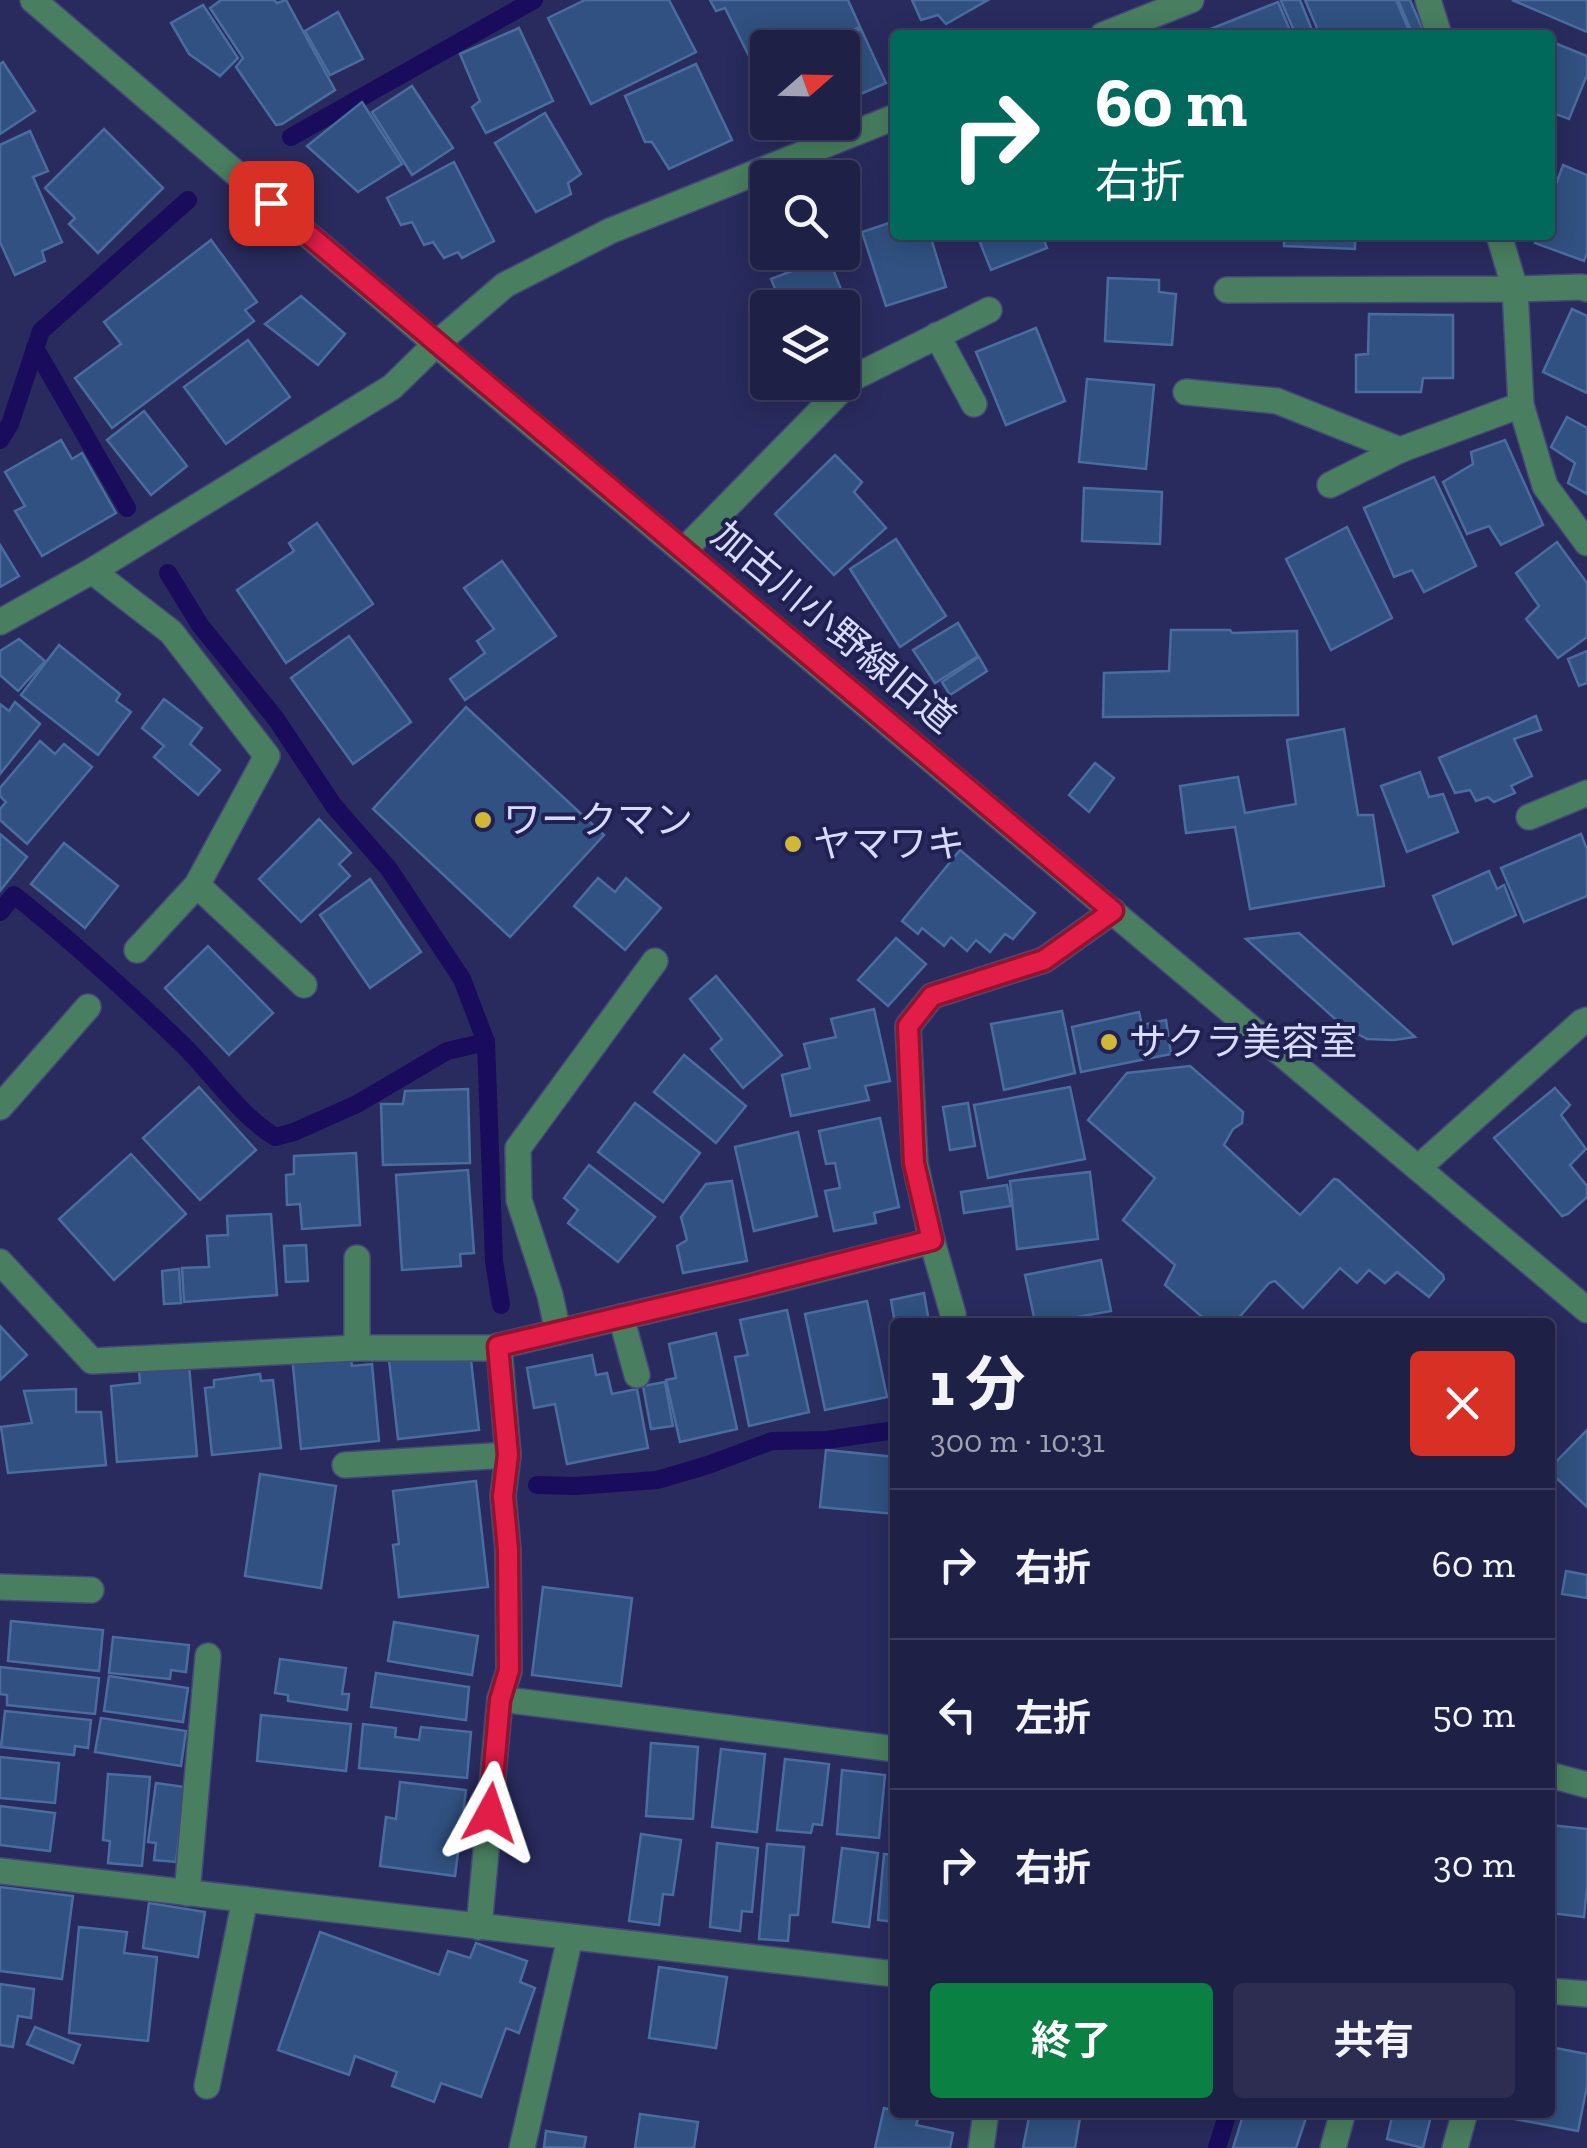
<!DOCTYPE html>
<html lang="ja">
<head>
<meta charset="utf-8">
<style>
	body { margin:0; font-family:"Zilla Slab","Noto Sans JP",serif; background:#2c2d51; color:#f1f3f6; height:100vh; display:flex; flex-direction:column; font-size:38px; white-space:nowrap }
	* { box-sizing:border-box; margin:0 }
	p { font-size:32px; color:#a1a3b3 }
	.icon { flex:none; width:55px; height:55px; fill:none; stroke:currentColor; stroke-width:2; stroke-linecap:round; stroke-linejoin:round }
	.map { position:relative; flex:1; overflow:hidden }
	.details { position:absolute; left:890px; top:1318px; width:665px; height:800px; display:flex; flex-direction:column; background:#1f2046; border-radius:10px; box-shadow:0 5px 25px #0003,0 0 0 2px #3c3e5f }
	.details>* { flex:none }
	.banner { position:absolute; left:890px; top:30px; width:665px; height:210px; border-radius:10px; box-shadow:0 5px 25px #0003,0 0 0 2px #3c3e5f; background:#00695c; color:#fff; overflow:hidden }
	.needle { width:65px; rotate:70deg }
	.buttons { position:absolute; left:750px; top:30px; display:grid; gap:20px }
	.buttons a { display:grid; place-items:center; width:110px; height:110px; border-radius:10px; background:#1f2046; box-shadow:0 5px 25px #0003,0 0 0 2px #3c3e5f; font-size:50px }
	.pin { position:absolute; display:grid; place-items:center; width:85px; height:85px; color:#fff; margin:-42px; border-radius:20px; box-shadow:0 5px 15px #0006 }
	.me { position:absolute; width:110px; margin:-55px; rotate:5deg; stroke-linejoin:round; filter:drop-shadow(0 0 8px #0008) }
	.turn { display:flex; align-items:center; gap:35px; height:210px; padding:0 40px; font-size:45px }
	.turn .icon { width:130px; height:130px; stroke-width:2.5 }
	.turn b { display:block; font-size:70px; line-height:85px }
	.round { display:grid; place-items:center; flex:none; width:105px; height:105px; border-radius:10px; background:#2c2d51 }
	.head { display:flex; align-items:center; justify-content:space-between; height:170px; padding:0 40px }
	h1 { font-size:60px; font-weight:700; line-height:75px }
	.action { display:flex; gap:20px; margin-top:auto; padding:20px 40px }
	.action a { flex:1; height:115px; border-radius:10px; background:#0b8043; color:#fff; font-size:40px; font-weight:700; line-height:115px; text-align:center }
	.action a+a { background:#2c2d51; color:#f1f3f6 }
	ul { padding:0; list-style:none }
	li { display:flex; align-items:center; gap:30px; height:150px; padding:0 40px; border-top:2px solid #3c3e5f }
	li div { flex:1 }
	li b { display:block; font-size:38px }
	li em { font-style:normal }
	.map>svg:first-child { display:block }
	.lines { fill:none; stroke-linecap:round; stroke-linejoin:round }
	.stream { stroke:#190c5c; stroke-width:18 }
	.building { fill:#305181; stroke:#4a6c9f; stroke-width:2.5 }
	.minor-casing { stroke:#454777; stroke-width:28 }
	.minor { stroke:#497e60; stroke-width:25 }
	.route-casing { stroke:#92132f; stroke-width:25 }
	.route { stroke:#e11d48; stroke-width:18 }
	.poi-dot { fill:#d0b736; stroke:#202152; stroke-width:4 }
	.labels { text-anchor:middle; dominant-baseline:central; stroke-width:8; stroke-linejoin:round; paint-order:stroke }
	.street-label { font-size:38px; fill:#d7dcfc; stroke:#202152 }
	.poi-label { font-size:38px; fill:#d7dcfc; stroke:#202152; text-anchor:start }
</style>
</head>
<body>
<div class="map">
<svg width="1587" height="2148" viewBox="0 0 1587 2148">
	<rect width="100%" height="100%" fill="#292b5e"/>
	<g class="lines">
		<g class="stream">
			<path d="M291,137L534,0"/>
			<path d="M35,348L127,508"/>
			<path d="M0,440L10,424L41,331L188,200"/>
			<path d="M168,573L200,625L276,719L334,806L389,869L462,979L486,1042L494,1261L501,1305"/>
			<path d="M0,912L14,895C73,942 128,992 182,1044C214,1075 237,1113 275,1137L294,1132L357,1104L447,1051L486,1042"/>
			<path d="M537,1485L576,1486L657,1480L708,1465L772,1441L826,1440L895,1430"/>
			<path d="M1217,2148L1228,2112"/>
		</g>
	</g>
	<g class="building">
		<path d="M221,0H274L277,3L286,0L335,90L282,124L276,125L236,67L243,58L210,8Z"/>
		<path d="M585,0H669L696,52L591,104L548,18Z"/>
		<path d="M710,0H848L860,27L814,48H768V69L758,74L725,8L716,11Z"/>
		<path d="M912,0H988L946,24L938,15L921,20Z"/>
		<path d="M1283,0H1300L1314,35H1296L1281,1Z"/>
		<path d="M1305,0H1396L1411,35H1320Z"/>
		<path d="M1398,0H1410L1425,35H1413Z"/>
		<path d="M1512,0H1587V32Z"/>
		<path d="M1278,2L1292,35H1204L1203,32Z"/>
		<path d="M203,5L238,58L220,76L189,54L171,23Z"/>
		<path d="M338,12L363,59L330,75L305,31Z"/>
		<path d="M519,28L553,101L486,133L472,107L480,101L460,54Z"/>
		<path d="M861,29L886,83L842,102V48H821Z"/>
		<path d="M1550,41L1587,56V75L1569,119L1550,112Z"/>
		<path d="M3,62L35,111L0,134V64Z"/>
		<path d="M696,64L732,140L669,169L652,142H645L625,96Z"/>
		<path d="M412,86L453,148L412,175L372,112Z"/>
		<path d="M362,102L402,164L358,192L307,146Z"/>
		<path d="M545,113L581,174L568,183L571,194L536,212L495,143Z"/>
		<path d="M104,129L163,188L98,253L69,224L75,218L45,188Z"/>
		<path d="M30,131L48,171L33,177L62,242L42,251L45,261L15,275L0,242V145Z"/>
		<path d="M454,162L494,241L462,258L458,252L444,258L433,242L424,245L412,222L401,225L387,198Z"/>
		<path d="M1563,165L1587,175V253L1584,261L1535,243L1538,235H1550V201Z"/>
		<path d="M895,221V235H930L946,287L886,306L862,232Z"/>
		<path d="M977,235H1042L1047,248L991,270Z"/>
		<path d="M1284,235H1355V249L1284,246Z"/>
		<path d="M211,240L257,302L245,310L254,321L112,428L75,378L121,344L104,322Z"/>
		<path d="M828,257L853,319L842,323V308H783L771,279Z"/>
		<path d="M1108,278L1159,280V292L1176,294L1172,345L1105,341Z"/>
		<path d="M301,296L345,334L318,365L265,324Z"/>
		<path d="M1572,309L1587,316V393L1543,372Z"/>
		<path d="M1369,314L1453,315V378H1423L1421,392H1356V355L1368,354Z"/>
		<path d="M1036,328L1065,401L1006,425L976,352Z"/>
		<path d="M248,340L290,397L226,444L184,387Z"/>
		<path d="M1087,379L1154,385L1146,469L1079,462Z"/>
		<path d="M144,411L187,466L151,495L107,440Z"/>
		<path d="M1567,417L1587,428V494L1568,483L1575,463L1551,447Z"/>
		<path d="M61,440L72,459L82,453L116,513L42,556L15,511L25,506L5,472Z"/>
		<path d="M1505,440L1543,525L1501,545L1489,526L1467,534L1443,482L1473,464L1471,452Z"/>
		<path d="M835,455L862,482L854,492L886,528L834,575L775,514Z"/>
		<path d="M1434,477L1476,566L1424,592L1412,570L1394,577L1364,508Z"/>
		<path d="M1084,488L1162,492L1160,544L1082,541Z"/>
		<path d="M317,523L373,604L286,663L237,590L294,551L289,543Z"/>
		<path d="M1347,527L1392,618L1331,650L1286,559Z"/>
		<path d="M896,539L946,616L900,647L850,569Z"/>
		<path d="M1557,542L1587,583V637L1558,658L1526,619L1539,606L1516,573Z"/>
		<path d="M0,545L19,576L0,587Z"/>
		<path d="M502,561L556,636L465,700L450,679L485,653L477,641L494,629L464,588Z"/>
		<path d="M958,623L978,656L935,683L913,650Z"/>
		<path d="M1171,630H1230L1232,633L1297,631L1298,715L1103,717L1104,673L1169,671Z"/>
		<path d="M349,636L411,722L353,764L291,678Z"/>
		<path d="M19,639L45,661L18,691L0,675V651Z"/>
		<path d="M59,645L120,694L116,701L131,712L98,755L21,695Z"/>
		<path d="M1587,651V683L1579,686L1568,659Z"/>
		<path d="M979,657L987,671L950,695L942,682Z"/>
		<path d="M164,699L202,728L190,744L220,770L198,795L154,757L164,746L142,728Z"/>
		<path d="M15,702L40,724L0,774V704L9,711Z"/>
		<path d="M466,707L604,835L510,937L373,809Z"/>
		<path d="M1536,716L1541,730L1514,739L1532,776L1511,786L1515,793L1494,802L1488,797L1476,801L1470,790L1455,793L1439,758Z"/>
		<path d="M1344,729L1358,815H1373L1384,886L1250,909L1235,827L1186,833L1180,786L1238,777L1245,813L1296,804L1287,740Z"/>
		<path d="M40,741L55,754L64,744L92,767L27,844L0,820V809L6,802L0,796V788Z"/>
		<path d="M1095,763L1114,778L1089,812L1069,795Z"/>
		<path d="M1420,772L1429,797L1443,794L1458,832L1407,852L1381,786Z"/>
		<path d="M319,819L351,853L339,864L350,876L301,922L259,879Z"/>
		<path d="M0,834L27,857L0,891Z"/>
		<path d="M1581,834L1587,849V896L1524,922L1501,868Z"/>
		<path d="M64,843L118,886L85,928L31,884Z"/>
		<path d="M960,850L1035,913L1013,939L1005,934L990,952L976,940L967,951L951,937L944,946L922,928L918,934L902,921Z"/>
		<path d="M1489,871L1497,889L1504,885L1516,915L1453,944L1433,896Z"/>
		<path d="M598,878L615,892L626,878L661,908L625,950L574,906Z"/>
		<path d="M370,879L421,952L370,988L320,915Z"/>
		<path d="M1299,933L1415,1037L1394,1040L1367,1039L1342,1025L1246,939Z"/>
		<path d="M896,938L926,964L888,1006L858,980Z"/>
		<path d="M208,946L273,1013L229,1055L165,988Z"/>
		<path d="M716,976L782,1055L743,1088L711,1049L722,1039L690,999Z"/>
		<path d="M874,1009L890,1081L865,1086L869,1100L791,1116L782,1075L810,1068L804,1044L836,1037L831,1019Z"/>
		<path d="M1062,1011L1075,1073L1004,1090L991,1024Z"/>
		<path d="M1139,1012L1142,1025L1166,1020L1171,1054L1081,1072L1072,1027Z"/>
		<path d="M684,1055L746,1106L716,1143L654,1092Z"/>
		<path d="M1190,1066L1243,1112L1242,1123L1233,1129L1224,1145L1300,1215L1334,1179L1338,1180L1443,1275L1444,1279L1429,1297L1397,1272L1385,1283L1369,1270L1357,1283L1340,1268L1303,1308L1275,1281L1269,1283L1235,1322H1208L1165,1285L1175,1265L1123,1220L1155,1178L1088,1120L1127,1073Z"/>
		<path d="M199,1087L256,1150L200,1200L143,1138Z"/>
		<path d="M1070,1087L1085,1159L988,1178L974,1105Z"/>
		<path d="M1555,1088L1570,1105L1561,1115L1586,1149L1570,1165L1587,1186V1197L1568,1214L1562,1216L1494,1138Z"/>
		<path d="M468,1089L470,1163L383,1165L381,1104H403L405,1091Z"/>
		<path d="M635,1103L700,1153L663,1202L598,1152Z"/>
		<path d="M968,1103L975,1146L950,1150L943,1107Z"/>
		<path d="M880,1118L899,1207L874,1213L876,1223L834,1231L825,1191L840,1188L835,1163L826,1164L819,1131Z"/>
		<path d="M798,1132L817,1216L754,1231L735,1147Z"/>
		<path d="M356,1153L360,1225L302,1229L300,1204L287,1205L286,1175L294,1174V1156Z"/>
		<path d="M131,1154L186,1214L114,1280L59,1219Z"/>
		<path d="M589,1165L655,1217L618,1262L568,1223L578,1210L564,1198Z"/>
		<path d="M468,1170L474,1253L460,1254L461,1266L402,1270L396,1175Z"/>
		<path d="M1090,1172L1098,1239L1017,1249L1010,1181Z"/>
		<path d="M732,1181L747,1261L683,1273L677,1246L687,1240L681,1217L706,1184Z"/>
		<path d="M1007,1185L1011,1206L964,1213L961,1192Z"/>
		<path d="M271,1214L277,1295L184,1302L182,1268L209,1267L207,1236L228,1235L227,1216Z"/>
		<path d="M306,1245L308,1281L286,1282L284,1246Z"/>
		<path d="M1101,1260L1111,1311L1049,1322H1035L1025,1275Z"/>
		<path d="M179,1269L181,1303L164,1304L162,1271Z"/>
		<path d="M924,1293L929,1322L895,1324L891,1300Z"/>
		<path d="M867,1301L887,1397L825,1410L805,1314Z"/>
		<path d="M787,1310L809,1412L749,1426L735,1357L748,1355L740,1320Z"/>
		<path d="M0,1326L27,1355L0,1380Z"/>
		<path d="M716,1333L737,1429L680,1442L666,1380L676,1378L669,1344Z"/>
		<path d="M350,1349L352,1366L372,1364L379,1441L301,1449L292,1355Z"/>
		<path d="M456,1353L457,1361L471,1360L479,1430L398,1439L389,1360Z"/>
		<path d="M592,1355L596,1375L607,1373L612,1394L637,1389L648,1448L567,1464L555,1404L534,1408L527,1368Z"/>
		<path d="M189,1365L197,1456L117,1462L111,1386L140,1383L139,1369Z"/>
		<path d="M260,1374L261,1381L273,1380L281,1448L212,1455L205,1388L214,1387V1380Z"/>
		<path d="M665,1382L673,1426L651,1429L643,1386Z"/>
		<path d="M76,1389V1412H101L106,1465L8,1473L1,1427L32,1423L24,1391Z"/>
		<path d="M1587,1430V1507L1550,1472V1468Z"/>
		<path d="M826,1450L895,1457V1514L820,1507Z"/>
		<path d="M260,1474L336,1486L321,1588L245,1576Z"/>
		<path d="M476,1481L488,1587L399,1597L393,1545L399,1544L393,1491Z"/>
		<path d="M1566,1571L1587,1575V1598L1562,1594Z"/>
		<path d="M543,1587L632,1598L621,1686L532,1675Z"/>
		<path d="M11,1621L103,1630L99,1671L8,1661Z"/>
		<path d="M394,1622L478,1636L472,1675L388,1661Z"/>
		<path d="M113,1637L189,1645L186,1672L171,1670L170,1679L109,1673Z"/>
		<path d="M280,1659L346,1668L342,1694H349L347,1710L288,1701V1695L275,1693Z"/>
		<path d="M0,1667L99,1678L95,1714L7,1705V1695L0,1694Z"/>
		<path d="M376,1673L469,1687L466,1720L371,1707Z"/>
		<path d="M109,1676L188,1688L183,1722L104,1711Z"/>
		<path d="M5,1711L91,1720L88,1748L75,1746L74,1755L1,1747Z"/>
		<path d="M261,1715L351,1724L346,1771L257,1761Z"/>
		<path d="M101,1718L186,1731L181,1766L95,1752Z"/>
		<path d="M363,1724L396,1728L395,1737L419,1740L421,1727L471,1732L467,1778L359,1768Z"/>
		<path d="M651,1743L698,1747L693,1819L646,1816Z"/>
		<path d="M721,1749L765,1754L757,1832L712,1827Z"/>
		<path d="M0,1757L59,1763L55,1803L0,1798Z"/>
		<path d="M785,1759L829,1764L822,1825L813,1824L811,1833L777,1830Z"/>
		<path d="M842,1770L885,1775L879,1838L837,1834Z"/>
		<path d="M108,1774L150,1777L142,1866L108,1863L110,1841L103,1840Z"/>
		<path d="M400,1782L466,1790L455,1876L380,1866L386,1817L396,1819Z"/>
		<path d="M156,1783L185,1787L176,1862L154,1860L156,1843L148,1842Z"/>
		<path d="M0,1806L55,1813L50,1851L0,1845Z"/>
		<path d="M1550,1825L1587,1829V1886L1584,1917L1550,1913Z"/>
		<path d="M641,1834L681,1840L673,1895L663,1894L659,1925L629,1921Z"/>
		<path d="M717,1843L758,1848L752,1912L742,1911L740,1931L710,1927Z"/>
		<path d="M767,1844L804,1847L798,1915H790L788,1941L759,1939Z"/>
		<path d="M842,1848L878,1853L869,1927L833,1922Z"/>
		<path d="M884,1854L895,1855V1922L878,1920Z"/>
		<path d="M0,1887L73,1896L62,1979L0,1971Z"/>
		<path d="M149,1903L205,1912L198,1957L143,1948Z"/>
		<path d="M79,1927L127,1932L124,1953L157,1957L148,2041L69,2033Z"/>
		<path d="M320,1932L439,1975L448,1951L470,1958L476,1943L527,1961L520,1982L535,1988L519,2033L506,2028L481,2097L441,2083L434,2102L392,2086L397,2072L355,2056L349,2075L278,2050Z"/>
		<path d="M659,1967L727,1977L716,2048L649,2038Z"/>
		<path d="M0,1984L34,1989L31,2018L18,2016L13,2047L0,2045Z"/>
		<path d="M35,2027L80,2045L73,2063L27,2044Z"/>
		<path d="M1550,2047L1587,2054V2086L1578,2131L1504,2117V2112H1550Z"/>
		<path d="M884,2108L919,2116L916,2125L953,2133L950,2148H875Z"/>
		<path d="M1030,2112H1081L1075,2148H1023Z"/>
		<path d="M1244,2112H1308L1296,2148H1233Z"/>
		<path d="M1393,2112H1432L1423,2148L1387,2139Z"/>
		<path d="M640,2114L698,2122L694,2148H635Z"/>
		<path d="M546,2131L586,2137L584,2148L544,2147Z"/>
	</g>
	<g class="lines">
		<defs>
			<g id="minor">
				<path d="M33,0L436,344L1587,1310"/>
				<path d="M1428,0L1439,35"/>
				<path d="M1103,35L1191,0"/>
				<path d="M1227,290L1515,289L1582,287L1587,289"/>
				<path d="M937,335L974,404"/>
				<path d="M1186,392L1277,401L1400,450"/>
				<path d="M1521,405L1545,486L1587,543"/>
				<path d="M1330,485L1400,450L1521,405L1515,289L1499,235"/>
				<path d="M684,550L853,378L989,310"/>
				<path d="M92,571L171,632L267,756L197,885L137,950"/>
				<path d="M0,622L92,571L392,387L436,344L505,285L610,231L895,117"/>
				<path d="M1529,817L1587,793"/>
				<path d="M197,885L304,985"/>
				<path d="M0,1107L88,1007"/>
				<path d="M1418,1168L1582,1022L1587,1020"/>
				<path d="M932,1241L953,1314"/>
				<path d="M357,1258V1348"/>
				<path d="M0,1262L92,1361L357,1348H491L744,1288L932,1241L915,1163L908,1026L932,996L1044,960L1113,911"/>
				<path d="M621,1317L637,1375"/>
				<path d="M558,1332L550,1295L519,1200L518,1148L655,961"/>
				<path d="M345,1465L508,1455"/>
				<path d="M0,1587L91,1590"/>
				<path d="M500,1699L895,1749"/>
				<path d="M1550,1775L1587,1785"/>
				<path d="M0,1871L895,1974"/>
				<path d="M187,1893L208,1656"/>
				<path d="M479,1927L500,1699L509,1671L508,1550L503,1496L508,1455L499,1346"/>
				<path d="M1550,1991L1587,1994"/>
				<path d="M207,2086L245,1899"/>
				<path d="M522,2148L570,1938"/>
				<path d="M981,2148L986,2112"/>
				<path d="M1333,2148L1343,2112"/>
				<path d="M1455,2148L1465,2112"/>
			</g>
		</defs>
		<use href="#minor" class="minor-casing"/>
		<use href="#minor" class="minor"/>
	</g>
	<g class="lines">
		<defs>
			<path id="route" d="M271,203L1113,911L1044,960L932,996L908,1026L914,1163L932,1240L744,1288L498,1346L508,1455L503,1496L508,1550L509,1670L500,1700L490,1813"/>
		</defs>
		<use href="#route" class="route-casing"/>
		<use href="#route" class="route"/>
	</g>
	<g class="poi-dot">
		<circle cx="483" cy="820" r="10"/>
		<circle cx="793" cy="844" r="10"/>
		<circle cx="1109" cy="1042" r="10"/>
	</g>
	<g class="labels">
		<g class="street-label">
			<text transform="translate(834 627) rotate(40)">加古川小野線旧道</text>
		</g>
		<g class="poi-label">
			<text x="503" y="820">ワークマン</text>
			<text x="813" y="844">ヤマワキ</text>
			<text x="1129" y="1042">サクラ美容室</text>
		</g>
	</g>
</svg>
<div class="buttons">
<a><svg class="needle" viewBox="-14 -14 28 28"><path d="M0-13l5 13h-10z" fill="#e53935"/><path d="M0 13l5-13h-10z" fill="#a1a3b3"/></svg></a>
<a><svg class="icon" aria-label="search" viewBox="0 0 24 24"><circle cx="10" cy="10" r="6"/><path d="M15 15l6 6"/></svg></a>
<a><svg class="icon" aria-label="layers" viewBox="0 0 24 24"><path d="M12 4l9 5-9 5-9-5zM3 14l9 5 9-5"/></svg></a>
</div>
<div class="pin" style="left:271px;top:203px;background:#d93025"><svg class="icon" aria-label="arrive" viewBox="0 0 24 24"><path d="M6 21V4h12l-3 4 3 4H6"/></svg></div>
<svg class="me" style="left:490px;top:1813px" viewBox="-20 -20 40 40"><path d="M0-17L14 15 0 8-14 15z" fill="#e11d48" stroke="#fff" stroke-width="4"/></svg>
<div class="banner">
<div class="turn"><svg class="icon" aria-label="right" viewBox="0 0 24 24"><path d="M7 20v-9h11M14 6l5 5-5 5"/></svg><div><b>60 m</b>右折</div></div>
</div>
<section class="details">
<div class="head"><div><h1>1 分</h1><p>300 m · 10:31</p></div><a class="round" style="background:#d93025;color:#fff"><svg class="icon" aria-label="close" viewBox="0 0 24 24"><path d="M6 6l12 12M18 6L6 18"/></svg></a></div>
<ul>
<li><svg class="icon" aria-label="right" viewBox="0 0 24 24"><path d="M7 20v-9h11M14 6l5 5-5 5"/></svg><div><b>右折</b></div><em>60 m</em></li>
<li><svg class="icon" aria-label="left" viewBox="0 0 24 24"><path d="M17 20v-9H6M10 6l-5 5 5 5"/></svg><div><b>左折</b></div><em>50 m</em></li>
<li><svg class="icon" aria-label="right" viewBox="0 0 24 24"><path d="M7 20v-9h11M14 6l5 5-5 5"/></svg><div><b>右折</b></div><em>30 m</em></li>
</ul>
<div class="action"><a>終了</a><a>共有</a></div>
</section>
</div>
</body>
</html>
